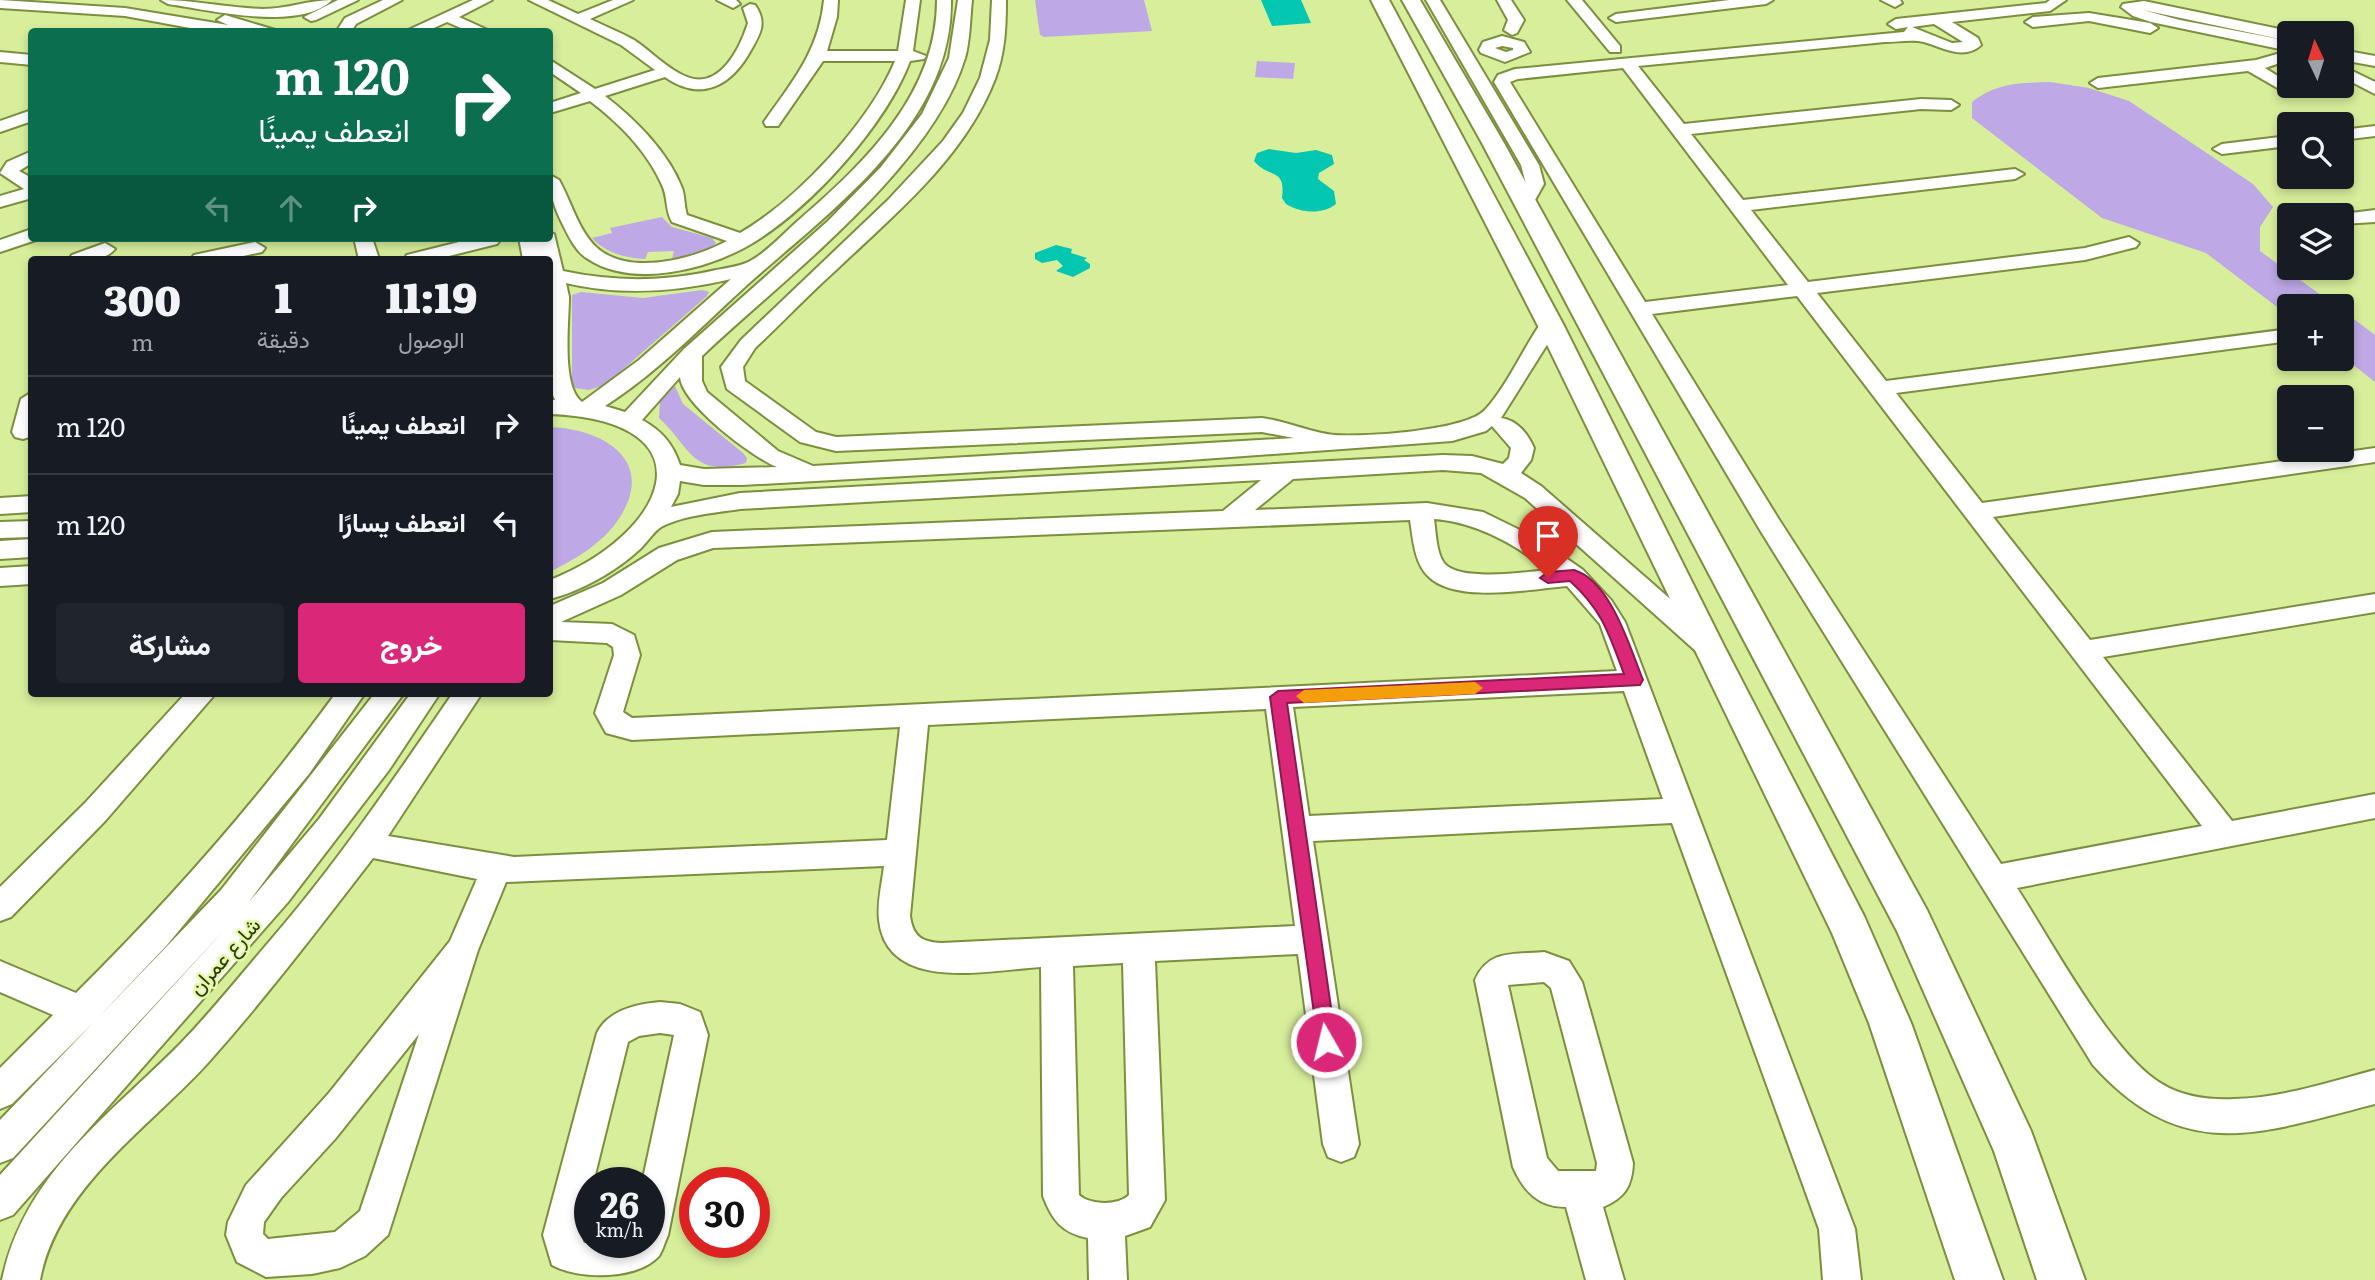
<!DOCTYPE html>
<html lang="ar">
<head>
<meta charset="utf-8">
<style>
	body { margin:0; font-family:Literata,Vazirmatn,serif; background:#20242c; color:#f1f3f6; direction:rtl; height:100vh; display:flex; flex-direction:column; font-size:26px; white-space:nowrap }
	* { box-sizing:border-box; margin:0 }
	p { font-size:23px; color:#9ea1a6 }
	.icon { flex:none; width:38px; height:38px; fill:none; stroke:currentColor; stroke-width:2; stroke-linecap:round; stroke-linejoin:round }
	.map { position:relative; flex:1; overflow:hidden; direction:ltr }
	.side { position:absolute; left:28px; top:256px; width:525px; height:441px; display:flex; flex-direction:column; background:#171b24; border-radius:7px; box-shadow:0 4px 10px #0003; direction:rtl }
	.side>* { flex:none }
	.banner { position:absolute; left:28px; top:28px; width:525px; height:214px; border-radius:7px; box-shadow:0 4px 10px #0003; direction:rtl; background:#0b6e4f; color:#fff; overflow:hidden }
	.needle { width:46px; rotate:356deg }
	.controls { position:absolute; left:2277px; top:21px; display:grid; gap:14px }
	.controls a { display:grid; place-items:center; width:77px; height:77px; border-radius:7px; background:#171b24; box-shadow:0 4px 10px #0003; font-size:35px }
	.speed { position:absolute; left:574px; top:1167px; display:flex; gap:14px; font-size:35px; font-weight:700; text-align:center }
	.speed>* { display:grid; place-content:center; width:91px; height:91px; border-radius:50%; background:#171b24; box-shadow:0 4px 10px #0003; line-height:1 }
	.speed small { font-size:18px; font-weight:400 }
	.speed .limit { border:10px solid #d22; background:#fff; color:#111 }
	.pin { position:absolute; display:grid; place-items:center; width:60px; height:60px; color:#fff; margin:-72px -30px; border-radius:50% 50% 50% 0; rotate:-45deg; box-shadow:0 0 7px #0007 }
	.pin .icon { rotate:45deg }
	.me { position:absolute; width:77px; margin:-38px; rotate:352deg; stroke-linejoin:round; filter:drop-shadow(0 0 5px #0008) }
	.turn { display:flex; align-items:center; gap:24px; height:147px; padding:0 28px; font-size:32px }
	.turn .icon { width:91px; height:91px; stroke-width:2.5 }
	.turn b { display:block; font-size:49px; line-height:60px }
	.lanes { display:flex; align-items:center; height:66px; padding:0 28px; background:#0003; justify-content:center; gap:35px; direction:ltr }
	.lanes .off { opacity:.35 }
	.eta { display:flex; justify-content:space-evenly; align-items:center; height:119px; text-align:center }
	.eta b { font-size:42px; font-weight:800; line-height:49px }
	.primary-button { display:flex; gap:14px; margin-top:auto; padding:14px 28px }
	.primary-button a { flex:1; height:80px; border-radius:7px; background:#db2777; color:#fff; font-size:28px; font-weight:800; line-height:80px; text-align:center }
	.primary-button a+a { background:#20242c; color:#f1f3f6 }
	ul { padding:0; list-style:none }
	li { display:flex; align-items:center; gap:21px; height:98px; padding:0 28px; border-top:2px solid #363941 }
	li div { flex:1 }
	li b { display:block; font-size:26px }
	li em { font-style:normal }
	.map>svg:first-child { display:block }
	.green { fill:#bea8e5 }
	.water { fill:#03c7b1 }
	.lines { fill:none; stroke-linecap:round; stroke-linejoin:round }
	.minor-casing { stroke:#7b8f3e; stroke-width:4 }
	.major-casing { stroke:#7b8f3e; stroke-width:4 }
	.minor { fill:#fff; fill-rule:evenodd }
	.major { fill:#fff; fill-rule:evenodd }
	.route { fill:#db2777; stroke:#8e194d; stroke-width:2 }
	.slow { fill:#f59e0b }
	.labels { text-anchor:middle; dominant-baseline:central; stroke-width:5; stroke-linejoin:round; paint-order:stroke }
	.near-street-label { font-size:21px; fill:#2f3816; stroke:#e4fba8 }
</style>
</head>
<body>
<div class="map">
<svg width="2375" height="1280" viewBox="0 0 2375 1280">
	<rect width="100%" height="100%" fill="#d7ee9b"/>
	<g class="green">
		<path d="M1035,0H1144L1152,31L1044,37L1040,35Z"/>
		<path d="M1257,61L1295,63L1293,79L1255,77Z"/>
		<path d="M2050,82L2089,88L2129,101L2253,184L2273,207L2260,227V251L2336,306H2289V316L2206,253L2102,218L1972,118V102C1996,83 2020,83 2050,82Z"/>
		<path d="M662,217L672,227L712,238L716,243C705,255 687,256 672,259L674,251L648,252L645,259C625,258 606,253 592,238L612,233L610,228Z"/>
		<path d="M702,290L709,292L707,296L605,385L589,390L575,388L572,384V295L581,292L643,298Z"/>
		<path d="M2342,310L2375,335V382L2342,356Z"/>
		<path d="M675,386L683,404L743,453L747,458L746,463C691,478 691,447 659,418L660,401Z"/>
		<path d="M550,427C604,429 658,461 618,520C602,544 575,559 550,572Z"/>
	</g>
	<g class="water">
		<path d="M1261,0H1301L1311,23L1272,26Z"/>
		<path d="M1269,149L1296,153L1316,150L1332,155L1334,164L1319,173L1318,179L1334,191L1336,204C1322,215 1301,213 1286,204L1282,198C1286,167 1269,179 1254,161L1257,153Z"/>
		<path d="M1056,245L1072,249L1071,253L1087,258L1084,260L1090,264V268L1073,277L1056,271L1063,266L1057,260L1042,263L1035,259V253Z"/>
	</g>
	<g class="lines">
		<defs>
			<g id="minor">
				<path d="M0,0L125,8L228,25L217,20L225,15L282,32H212L125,16L0,8Z"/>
				<path d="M161,0C195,0 228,8 263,9C287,9 309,0 332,0C300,32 209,10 168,4Z"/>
				<path d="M338,0H358L316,20L311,21L304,17Z"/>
				<path d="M383,0H402L356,24L351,32H336L345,18Z"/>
				<path d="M473,0H492L459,17L492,32H470L447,22L425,32H404Z"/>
				<path d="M529,0H548L578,14L613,0H633L590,19C604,26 620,32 634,40C651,51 668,70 687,77C720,90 740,48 748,23L743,8L750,4L755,5C767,22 761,33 751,50C732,85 702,103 665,77L605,96C635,119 668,152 682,188C685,196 684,206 687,215L740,233C797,200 870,122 895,61H823L778,126H766L764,122C792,82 819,51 824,0H838L837,17L827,51H898L906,0H920L913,51L926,56L924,59L910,61C886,125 810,209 751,244C708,269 634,289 588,259C576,252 569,237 563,225C554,207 550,195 550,175L559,180C571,201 578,230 596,247C629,277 693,259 727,241L672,222C665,210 668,197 662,185C647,151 619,123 590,101L550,113V103L581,93L550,72V60L595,89L655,70L621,45Z"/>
				<path d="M717,0H736L740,4L733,8Z"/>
				<path d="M937,0H951C953,125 831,210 747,285C701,327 658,372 605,406L625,412L684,349L828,221L881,167L922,114L949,58L958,0H972C970,19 970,41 965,58C932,168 783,279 702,356V381L707,392L778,451L813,466L1294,438L1262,432L836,451L800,442L727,389L721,367L741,340L888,200L943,141L963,113L980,78L990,40L992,0H1006C1006,27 1005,53 995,79C965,157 895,214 836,270C808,295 782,323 755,348L743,367L745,381L816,432L836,437L1262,418C1286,421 1315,434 1335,435C1365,437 1465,431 1485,410C1507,386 1524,347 1543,320H1557L1560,324L1501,418C1517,420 1528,434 1534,448L1531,460L1521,473L1541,486L1716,639L1720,646L1716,653L1707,656L1698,653L1525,498L1481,473L1443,470L1293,479L1255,510L1427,503L1483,512L1540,540L1583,570L1611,600L1625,622L1855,1229L1861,1280H1823L1819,1229L1672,823L1313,841L1359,1144L1354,1157L1341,1162L1328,1157L1323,1144L1298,954L1155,961L1165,1200L1150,1227L1125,1236L1127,1280H1089L1088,1238C1062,1233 1052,1220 1043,1196L1041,967C990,970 887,994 879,920C877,903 882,883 884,866L506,882L478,950L388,1235L365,1256L340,1268L312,1274L266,1277L237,1262L226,1235L228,1222L246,1185L329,1093L450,941L477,879L373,858C319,928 265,999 206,1065C146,1130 57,1189 40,1280H2C24,1174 108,1117 180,1044C213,1010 243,972 274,936C340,859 396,776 453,693H482L388,836L514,857L887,840L900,727L632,740L606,733L595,713L614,655L613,647L607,643L550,640V606L603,583L659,548L712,532L1223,511L1261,480L740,509C715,513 684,515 661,527C653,532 646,544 639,550C615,572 581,591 550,599V580C666,535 717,421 550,414V400H555L550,388V259H523L519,238H550V233L554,234L563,271C614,282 665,282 716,270C727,268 743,266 752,260C769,250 785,232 800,219C866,162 937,93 937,0ZM731,279L639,360L582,402C561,387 569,322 569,297L566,283C621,296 676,292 731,279ZM680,377C682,404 752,457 777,467L704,469L680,465C673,444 662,431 642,420ZM1492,426L1511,448L1509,458L1503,464L1472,456L1443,455L740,493L671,507L678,494L680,481L704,485H742L1175,461L1452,441L1486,431ZM1434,519C1476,522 1515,544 1548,570C1526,572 1459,582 1444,563C1436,552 1436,532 1434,519ZM1410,520C1413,538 1414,562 1428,576C1455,604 1532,589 1567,586L1600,624L1617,671L632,718L623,712L640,655L634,635L612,624L561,622L621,595L677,560L713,548ZM1624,691L1663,799L1309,816L1293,707ZM1266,709L1295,926L942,943C922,942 913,937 910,916L928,725ZM1123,963L1129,1195C1118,1206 1090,1205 1079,1195L1073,966ZM419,1034L360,1211L335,1232L268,1239L263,1234L264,1222L281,1198L335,1139Z"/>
				<path d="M1426,0H1440L1539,165L1544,184L1531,207H1519L1516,203L1526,184L1521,165Z"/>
				<path d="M1497,0H1511L1524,20L1517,33L1512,35L1504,30L1508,20Z"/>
				<path d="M1567,0H1582L1620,46V52H1610Z"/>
				<path d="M1729,0H1773L1766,4L1616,22L1609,18L1616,14Z"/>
				<path d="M1881,0H1900L1902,3L1895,7Z"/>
				<path d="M2050,0H2066L2050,11L1952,22L1978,38L1981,45C1964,61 1942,47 1924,42C1912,39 1897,42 1885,42L1638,66L1684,124L1921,99L1951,100L1959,105L1951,110L1921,109L1691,134L1743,200L2015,169L2024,174L2015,179L1751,210L1808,282L2085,248L2129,237L2139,243L2136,247L2085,260L1817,293L1886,381L2289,329V341L1896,393L1982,503L2375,448V462L1993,517L2090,640L2375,594V612L2103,657L2232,821L2375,794V818L2017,888C2051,940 2111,1054 2162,1084C2183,1097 2209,1100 2234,1099C2282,1098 2329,1082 2375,1070V1104C2260,1133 2184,1166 2093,1065L1760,530L1494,82L1498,75L1515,69L1904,32L1908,27L1896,29L1888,24L1896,19L2046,3ZM1934,24L1963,42L1952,43L1912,27ZM1623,68L1788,285L1645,302L1510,82L1518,79ZM1797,296L2202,826L2001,864L1778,518L1652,314Z"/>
				<path d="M2144,1L2289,31L2295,33H2289V41L2143,10L2180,20L2289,41V51L2151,22L2133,16L2121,7L2123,4Z"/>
				<path d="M2089,13L2150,23L2158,28L2150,33L2089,21L2033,27L2025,22L2033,17Z"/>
				<path d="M1502,36L1524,42L1530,52L1505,62L1481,53L1479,50L1483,42ZM1502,46L1513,48V50L1506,52L1495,48Z"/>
				<path d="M2342,50L2375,56V66L2342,60Z"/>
				<path d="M0,52L32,55V65L0,62Z"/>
				<path d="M2284,52L2289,54V60L2265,68L2289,83V86H2294V92L2288,94L2248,71L2098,88L2090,83L2098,78L2256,60Z"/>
				<path d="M2342,66L2375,82V94L2342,77Z"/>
				<path d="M32,110V121L0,132V121Z"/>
				<path d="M2375,126V136L2342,140V130Z"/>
				<path d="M2289,136V146L2222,154L2213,149L2222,144Z"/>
				<path d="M32,151V163L19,171L32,178V198L0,207V196L24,189L0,173L7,162Z"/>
				<path d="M2290,208L2304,211L2306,215L2283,218L2281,214L2283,210Z"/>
				<path d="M2375,210V222L2342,224V215H2335Z"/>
				<path d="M32,229V238L39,239L0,252V240Z"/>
				<path d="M354,238H372L379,259H359Z"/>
				<path d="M475,238L500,240L497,244L437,259H404L407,255Z"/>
				<path d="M255,242L265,248L262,252L229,259H191L194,255Z"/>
				<path d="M105,243L115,249C104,262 85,259 69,259L72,255Z"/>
				<path d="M32,392V436L23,439L15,437L12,432L21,399Z"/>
				<path d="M32,496V512L0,514V498Z"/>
				<path d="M32,521V537L0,538V522Z"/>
				<path d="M32,539V557L0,559V541Z"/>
				<path d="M32,566V584L0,586V568Z"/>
				<path d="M186,693H216L105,821L11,917L0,921V887L85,803Z"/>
				<path d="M336,693H365L309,774L167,945L94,1022L221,890L375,693H404L248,903L319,819L411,693H440L389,770L288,902L13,1215L0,1220V1175L227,927L13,1158L0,1163V1120L93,1023L12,1104L0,1109V1068L53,1015L0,992V961L76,993C170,900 258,800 336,693Z"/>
				<path d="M1544,952L1569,961L1582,982L1633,1163C1632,1186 1625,1198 1603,1207L1624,1280H1586L1566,1207C1539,1207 1524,1192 1513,1167L1475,980C1489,949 1514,955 1544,952ZM1544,982L1551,988L1597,1163L1596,1171H1558L1547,1158L1508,985Z"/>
				<path d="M660,1002L680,1004L700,1012L708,1035L668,1235C665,1241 663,1250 659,1256C637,1280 579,1280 552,1265L543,1235L597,1033C608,1010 637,1004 660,1002ZM660,1033L674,1035L642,1183H649V1242L584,1243C576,1229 590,1200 590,1183H593L628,1042L639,1036Z"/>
			</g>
			<g id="major">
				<path d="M1371,0H1389L1563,324L1724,646L1864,916L1911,1023L2003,1280H1955L1869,1023L1832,933L1537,324Z"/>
				<path d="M1402,0H1420L1504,143L1927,910L2031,1131L2085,1280H2037L1994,1151L1897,931L1482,143Z"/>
			</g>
		</defs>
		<use href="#minor" class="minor-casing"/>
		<use href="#major" class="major-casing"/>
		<use href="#minor" class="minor"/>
		<use href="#major" class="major"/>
	</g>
	<path class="route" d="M1574,570C1611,581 1630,648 1643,680L1640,685L1287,703L1336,1042L1334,1049L1326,1051L1319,1049L1270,697L1278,691L1624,674C1609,634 1603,611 1570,581L1548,583L1540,578L1548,572Z"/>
	<path class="slow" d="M1475,682L1483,688L1475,694L1304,703L1296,696L1304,690Z"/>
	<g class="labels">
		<g class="near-street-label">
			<text transform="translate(223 955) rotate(-48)">شارع عمران</text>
		</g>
	</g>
</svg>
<div class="controls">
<a><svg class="needle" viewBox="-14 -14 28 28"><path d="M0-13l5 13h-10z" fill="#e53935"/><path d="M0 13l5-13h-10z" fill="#9ea1a6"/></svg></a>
<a><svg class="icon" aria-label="search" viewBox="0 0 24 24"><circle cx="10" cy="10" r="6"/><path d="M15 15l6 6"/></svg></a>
<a><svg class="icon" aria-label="layers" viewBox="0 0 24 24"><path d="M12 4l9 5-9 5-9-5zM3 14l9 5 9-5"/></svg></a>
<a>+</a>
<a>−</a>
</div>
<div class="speed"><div>26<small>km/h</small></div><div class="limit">30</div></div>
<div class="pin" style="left:1548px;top:578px;background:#d93025"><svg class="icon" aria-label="arrive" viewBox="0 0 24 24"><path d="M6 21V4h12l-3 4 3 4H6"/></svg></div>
<svg class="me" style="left:1326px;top:1042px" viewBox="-20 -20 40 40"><circle r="17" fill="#db2777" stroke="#fff" stroke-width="3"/><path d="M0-11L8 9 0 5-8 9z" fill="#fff"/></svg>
<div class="banner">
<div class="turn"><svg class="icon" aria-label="right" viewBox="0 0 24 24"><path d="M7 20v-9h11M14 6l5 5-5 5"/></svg><div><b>120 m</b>انعطف يمينًا</div></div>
<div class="lanes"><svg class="icon off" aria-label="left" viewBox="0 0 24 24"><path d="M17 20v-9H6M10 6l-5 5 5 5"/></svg><svg class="icon off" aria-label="ahead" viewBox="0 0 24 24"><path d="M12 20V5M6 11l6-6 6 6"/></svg><svg class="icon" aria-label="right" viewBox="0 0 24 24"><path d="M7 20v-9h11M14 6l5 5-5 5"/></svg></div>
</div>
<section class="side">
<div class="eta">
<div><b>11:19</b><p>الوصول</p></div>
<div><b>1</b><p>دقيقة</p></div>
<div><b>300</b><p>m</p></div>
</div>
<ul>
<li><svg class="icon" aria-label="right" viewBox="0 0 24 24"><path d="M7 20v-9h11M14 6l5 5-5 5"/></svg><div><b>انعطف يمينًا</b></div><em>120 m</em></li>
<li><svg class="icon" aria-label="left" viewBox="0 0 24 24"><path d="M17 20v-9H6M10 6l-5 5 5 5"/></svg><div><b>انعطف يسارًا</b></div><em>120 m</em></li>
</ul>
<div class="primary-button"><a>خروج</a><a>مشاركة</a></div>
</section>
</div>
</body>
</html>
